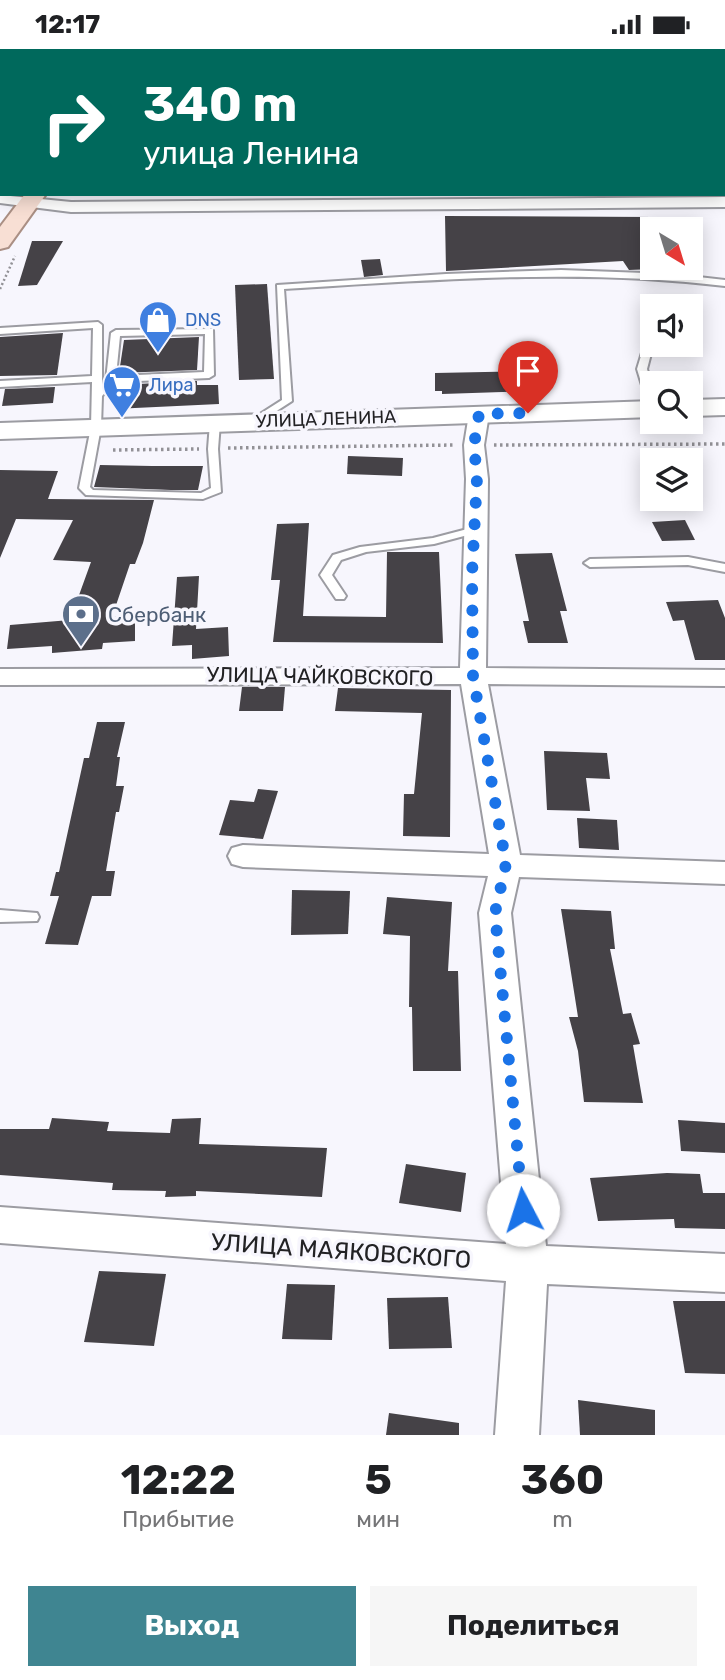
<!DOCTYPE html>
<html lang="ru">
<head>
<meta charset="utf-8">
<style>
	body { margin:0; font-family:Rubik,sans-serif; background:#f6f6f6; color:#202124; height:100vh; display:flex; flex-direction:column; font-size:26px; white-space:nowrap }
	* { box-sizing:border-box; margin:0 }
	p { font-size:23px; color:#757577 }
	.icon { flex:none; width:38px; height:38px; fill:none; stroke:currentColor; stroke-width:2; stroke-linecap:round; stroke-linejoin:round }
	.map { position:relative; height:1386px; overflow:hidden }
	.drawer { display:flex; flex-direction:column; background:#fff; flex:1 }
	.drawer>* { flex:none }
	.hud { position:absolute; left:0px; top:0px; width:726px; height:147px; box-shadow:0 4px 18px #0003; background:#00695c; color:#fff; overflow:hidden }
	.needle { width:46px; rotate:142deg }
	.tools { position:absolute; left:640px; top:168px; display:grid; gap:14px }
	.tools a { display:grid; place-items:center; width:63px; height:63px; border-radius:0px; background:#fff; box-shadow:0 4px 18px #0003; font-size:35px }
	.pin { position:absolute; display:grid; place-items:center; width:60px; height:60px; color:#fff; margin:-72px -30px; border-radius:50% 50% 50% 0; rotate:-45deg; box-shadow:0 0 7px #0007 }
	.pin .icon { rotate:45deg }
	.me { position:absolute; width:77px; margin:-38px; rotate:355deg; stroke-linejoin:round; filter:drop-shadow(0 0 5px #0008) }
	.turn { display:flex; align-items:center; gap:24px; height:147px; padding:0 28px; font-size:32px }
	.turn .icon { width:91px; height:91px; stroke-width:2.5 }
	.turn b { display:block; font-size:49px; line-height:60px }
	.eta { display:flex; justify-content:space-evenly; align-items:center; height:119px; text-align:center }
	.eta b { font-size:42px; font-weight:700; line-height:49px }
	.primary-button { display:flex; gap:14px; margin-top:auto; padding:14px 28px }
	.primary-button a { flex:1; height:80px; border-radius:0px; background:#3f8591; color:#fff; font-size:28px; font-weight:700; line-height:80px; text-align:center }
	.primary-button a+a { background:#f6f6f6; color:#202124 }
	.status { display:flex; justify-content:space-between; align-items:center; height:49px; padding:0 35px; background:#fff; direction:ltr }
	.status svg { height:19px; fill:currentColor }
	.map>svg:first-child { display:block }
	.building { fill:#454247 }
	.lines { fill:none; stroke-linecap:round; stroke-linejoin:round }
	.lane-casing { stroke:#9c9ca2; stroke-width:4 }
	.street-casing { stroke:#9c9ca2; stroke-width:4 }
	.secondary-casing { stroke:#9c9ca2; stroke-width:4 }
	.primary-casing { stroke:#aa8f84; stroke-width:4 }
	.path-far2 { stroke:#929196; stroke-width:2; stroke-dasharray:2 2.5; stroke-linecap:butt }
	.path-far1 { stroke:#929196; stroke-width:2.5; stroke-dasharray:2 2.5; stroke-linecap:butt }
	.path { stroke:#929196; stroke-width:3.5; stroke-dasharray:2.5 3.5; stroke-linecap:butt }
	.lane { fill:#fff; fill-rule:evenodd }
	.street { fill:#fff; fill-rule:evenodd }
	.secondary { fill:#fff; fill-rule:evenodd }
	.primary { fill:#f8dfd4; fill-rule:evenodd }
	.route { stroke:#1a73e8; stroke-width:12; stroke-dasharray:0 21.6 }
	.labels { text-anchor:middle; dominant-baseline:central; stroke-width:7; stroke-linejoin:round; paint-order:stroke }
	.far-shop-label { font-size:18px; fill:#366cbe; stroke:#f7f6fd; text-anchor:start }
	.far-street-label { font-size:18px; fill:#222224; stroke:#f7f6fd }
	.service-label { font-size:21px; fill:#4e5e75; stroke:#f7f6fd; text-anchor:start }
	.street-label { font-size:21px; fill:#222224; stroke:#f7f6fd }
	.near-street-label { font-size:24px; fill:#222224; stroke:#f7f6fd }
</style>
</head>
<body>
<div class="status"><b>12:17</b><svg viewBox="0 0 49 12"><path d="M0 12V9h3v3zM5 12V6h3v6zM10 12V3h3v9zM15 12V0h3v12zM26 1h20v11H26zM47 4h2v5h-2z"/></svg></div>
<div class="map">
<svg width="725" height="1386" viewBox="0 0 725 1386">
	<rect width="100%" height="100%" fill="#f7f6fd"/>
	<g class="building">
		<path d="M445,167L653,168V220L629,221L623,212L446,222Z"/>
		<path d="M32,192H63L37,236L18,237Z"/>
		<path d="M380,210L383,226L364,228L361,211Z"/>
		<path d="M267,235L274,330L239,331L235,236Z"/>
		<path d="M63,284L57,326L0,327V288Z"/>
		<path d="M199,288L197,321L119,324L124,291Z"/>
		<path d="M532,322L536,342L442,345V342H435V324Z"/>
		<path d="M197,332V336H218L219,355L114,360L118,336Z"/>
		<path d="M55,338L53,354L2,357L5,340Z"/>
		<path d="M348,407L403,409L402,427L347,425Z"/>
		<path d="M100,416L152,417H203L198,441H171L94,438Z"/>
		<path d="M0,421L58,422L48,450L154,451L143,494L135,515H130L112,568L135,567V592L103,594L102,600L52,604V597L7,600L10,576L70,571L91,513L53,511L73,471L16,470L0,509Z"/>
		<path d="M685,471L695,491L662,492L652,473Z"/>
		<path d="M309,474L303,567L386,568L387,503H439L443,594L273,593L280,531H271L277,475Z"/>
		<path d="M552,504L567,562H560L568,594H528L523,572H529L515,505Z"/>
		<path d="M199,527L196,580L228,578L229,607L192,610V596L172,597L177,528Z"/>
		<path d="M718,551L725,569V611H695L684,571L673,572L666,553Z"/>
		<path d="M242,638H285L283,662H239Z"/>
		<path d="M338,639L451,641L450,788L403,787L404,745H414L422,664L335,662Z"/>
		<path d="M97,673H125L117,708H120L116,737H124L119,763H116L106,822H115L111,847H92L78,896L45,895L59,847H50L56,823H59L84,709H89Z"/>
		<path d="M544,702L607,704L610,730L586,729L590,762L547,761Z"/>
		<path d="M258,740L278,742L263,790L219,786L230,751L254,753Z"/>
		<path d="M577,769L617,771L619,801L579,799Z"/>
		<path d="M292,841L350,842L348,885L291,886Z"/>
		<path d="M387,848L452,853L448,922H458L461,1022H413L412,958H409L410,887L383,885Z"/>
		<path d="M561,860L611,862L615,900H610L623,965L631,964L640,995L633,996L643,1054L584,1053L578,1002L569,968H578Z"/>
		<path d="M52,1069L109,1073L107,1082L170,1084L172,1070L201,1069L199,1095L327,1099L322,1148L196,1142V1147L165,1148L166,1142L112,1141L113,1134L0,1126V1080H49Z"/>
		<path d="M678,1071L725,1074V1104L681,1102Z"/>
		<path d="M406,1115L466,1124L461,1163L399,1154Z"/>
		<path d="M667,1124L700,1125L703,1144H725V1180L675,1179L674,1170L598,1172L590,1129Z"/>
		<path d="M99,1222L166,1225L154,1297L84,1293Z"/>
		<path d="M287,1235L335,1236L332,1291L282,1290Z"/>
		<path d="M448,1248L452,1299L389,1300L387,1249Z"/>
		<path d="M673,1252H725V1325L685,1324Z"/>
		<path d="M578,1351L655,1361V1386H580Z"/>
		<path d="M389,1364L459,1374V1386H386Z"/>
	</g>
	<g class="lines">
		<defs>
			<g id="lane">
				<path d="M67,0H71L72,1L65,2Z"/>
				<rect x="0" y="13" width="2" height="4"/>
				<path d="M561,221L672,225L725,231V237C578,219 432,231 284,240L292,352L258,374L249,372L282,351L277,236L446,225Z"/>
				<path d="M646,270L650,273L653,297L647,320L653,339V359L648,356L637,320L644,297L642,273Z"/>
				<path d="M98,273L102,276V336L106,331L111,284L116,281L213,280L214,326L209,329L115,333L102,347L101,378L90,438L93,441L201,444L211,439L208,400L210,374L215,371L220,374L218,400L221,443L203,450L86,446L79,439L91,378L92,333L0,338V332L92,327L93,279L0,285V279ZM205,285L204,323L116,327L120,287Z"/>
				<path d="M475,478L479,479V483L434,495L366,503L341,511L332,526L346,547L344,550H336L320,526L333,506L360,498L433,489Z"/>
				<path d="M688,508L725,515V523L688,516L590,518L584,514L590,510Z"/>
				<path d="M0,861L37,864L39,868L37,872L0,873Z"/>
			</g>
			<g id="street">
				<rect x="724" y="74" width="1" height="8"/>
				<path d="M0,146L71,153L725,148V158L71,163L0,154Z"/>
				<path d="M479,359L489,365L484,396L488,430L486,619L725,621V637L488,635L520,806L725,813V835L519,828L511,864L546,1197L725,1205V1243L547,1235L539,1386H495L506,1232L0,1194V1158L506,1195L479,864L488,827L243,818L232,815L228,807L232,799L243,796L489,805L461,635L0,636V620L460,619L466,430L464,396L469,365Z"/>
			</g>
			<g id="secondary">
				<rect x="724" y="18" width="1" height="10"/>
				<path d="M725,350V366L691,367V351Z"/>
				<path d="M653,352V368L0,390V374Z"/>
			</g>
			<g id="primary">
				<path d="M158,0H174L156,2Z"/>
				<path d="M25,145H46L8,198L0,200V178Z"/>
			</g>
		</defs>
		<use href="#lane" class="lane-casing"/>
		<use href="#street" class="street-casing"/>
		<use href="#secondary" class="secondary-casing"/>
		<use href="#primary" class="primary-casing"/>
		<g class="path-far2">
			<path d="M139,2L141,0"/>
			<path d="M0,72L2,70"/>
		</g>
		<path class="path-far1" d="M0,240L15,207"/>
		<g class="path">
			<path d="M494,396L725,395"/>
			<path d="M228,399L454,396"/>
			<path d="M113,401L199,400"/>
		</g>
		<use href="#lane" class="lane"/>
		<use href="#street" class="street"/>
		<use href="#secondary" class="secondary"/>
		<use href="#primary" class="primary"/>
	</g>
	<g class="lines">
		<path class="route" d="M523,1161L495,864L506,815L473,627L472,525L477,429L474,396L479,365L528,364"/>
	</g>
	<defs>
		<symbol id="shop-pin" viewBox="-11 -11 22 30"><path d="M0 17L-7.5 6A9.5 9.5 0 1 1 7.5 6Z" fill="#3f7fe0" stroke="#f7f6fd"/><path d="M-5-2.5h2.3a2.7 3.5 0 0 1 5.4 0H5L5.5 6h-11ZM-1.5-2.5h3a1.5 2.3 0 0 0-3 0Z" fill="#fff"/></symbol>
		<symbol id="supermarket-pin" viewBox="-11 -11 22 30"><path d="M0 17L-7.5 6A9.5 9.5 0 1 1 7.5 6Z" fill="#3f7fe0" stroke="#f7f6fd"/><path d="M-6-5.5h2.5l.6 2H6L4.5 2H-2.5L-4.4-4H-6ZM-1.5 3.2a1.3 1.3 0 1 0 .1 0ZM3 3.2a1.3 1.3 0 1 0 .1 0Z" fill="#fff"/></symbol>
		<symbol id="bank-pin" viewBox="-11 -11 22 30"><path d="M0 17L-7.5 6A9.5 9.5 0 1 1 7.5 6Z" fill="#5c6f8a" stroke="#f7f6fd"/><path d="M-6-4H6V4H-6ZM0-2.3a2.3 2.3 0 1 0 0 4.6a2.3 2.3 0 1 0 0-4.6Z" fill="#fff"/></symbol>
	</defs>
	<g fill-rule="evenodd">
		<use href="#shop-pin" x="136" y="249" width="44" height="60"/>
		<use href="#supermarket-pin" x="100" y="314" width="44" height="60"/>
		<use href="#bank-pin" x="59" y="543" width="44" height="60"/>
	</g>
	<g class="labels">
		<g class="far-shop-label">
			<text x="185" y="271">DNS</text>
			<text x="149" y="336">Лира</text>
		</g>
		<g class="far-street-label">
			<text transform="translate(326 370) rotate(-2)">УЛИЦА ЛЕНИНА</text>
		</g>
		<g class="service-label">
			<text x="108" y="565">Сбербанк</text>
		</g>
		<g class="street-label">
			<text transform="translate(320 627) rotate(1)">УЛИЦА ЧАЙКОВСКОГО</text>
		</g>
		<g class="near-street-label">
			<text transform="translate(341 1202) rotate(4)">УЛИЦА МАЯКОВСКОГО</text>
		</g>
	</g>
</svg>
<div class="tools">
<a><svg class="needle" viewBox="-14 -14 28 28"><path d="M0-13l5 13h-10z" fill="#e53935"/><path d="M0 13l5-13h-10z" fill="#757577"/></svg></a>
<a><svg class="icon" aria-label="sound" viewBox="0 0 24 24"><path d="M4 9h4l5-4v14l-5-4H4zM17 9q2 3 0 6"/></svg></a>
<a><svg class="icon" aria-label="search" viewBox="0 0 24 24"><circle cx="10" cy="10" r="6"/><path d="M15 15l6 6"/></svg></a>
<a><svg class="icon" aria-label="layers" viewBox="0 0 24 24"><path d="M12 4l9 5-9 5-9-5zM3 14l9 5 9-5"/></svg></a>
</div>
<div class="pin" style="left:528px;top:364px;background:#d93025"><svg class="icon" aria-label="arrive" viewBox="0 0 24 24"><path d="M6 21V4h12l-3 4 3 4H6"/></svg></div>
<svg class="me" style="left:523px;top:1161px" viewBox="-20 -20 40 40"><circle r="19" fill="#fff"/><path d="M0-13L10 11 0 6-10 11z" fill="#1a73e8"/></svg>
<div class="hud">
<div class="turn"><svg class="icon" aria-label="right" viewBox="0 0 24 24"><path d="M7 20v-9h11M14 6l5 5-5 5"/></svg><div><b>340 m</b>улица Ленина</div></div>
</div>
</div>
<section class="drawer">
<div class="eta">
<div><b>12:22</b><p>Прибытие</p></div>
<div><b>5</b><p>мин</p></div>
<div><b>360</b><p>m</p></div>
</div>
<div class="primary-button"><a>Выход</a><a>Поделиться</a></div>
</section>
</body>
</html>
